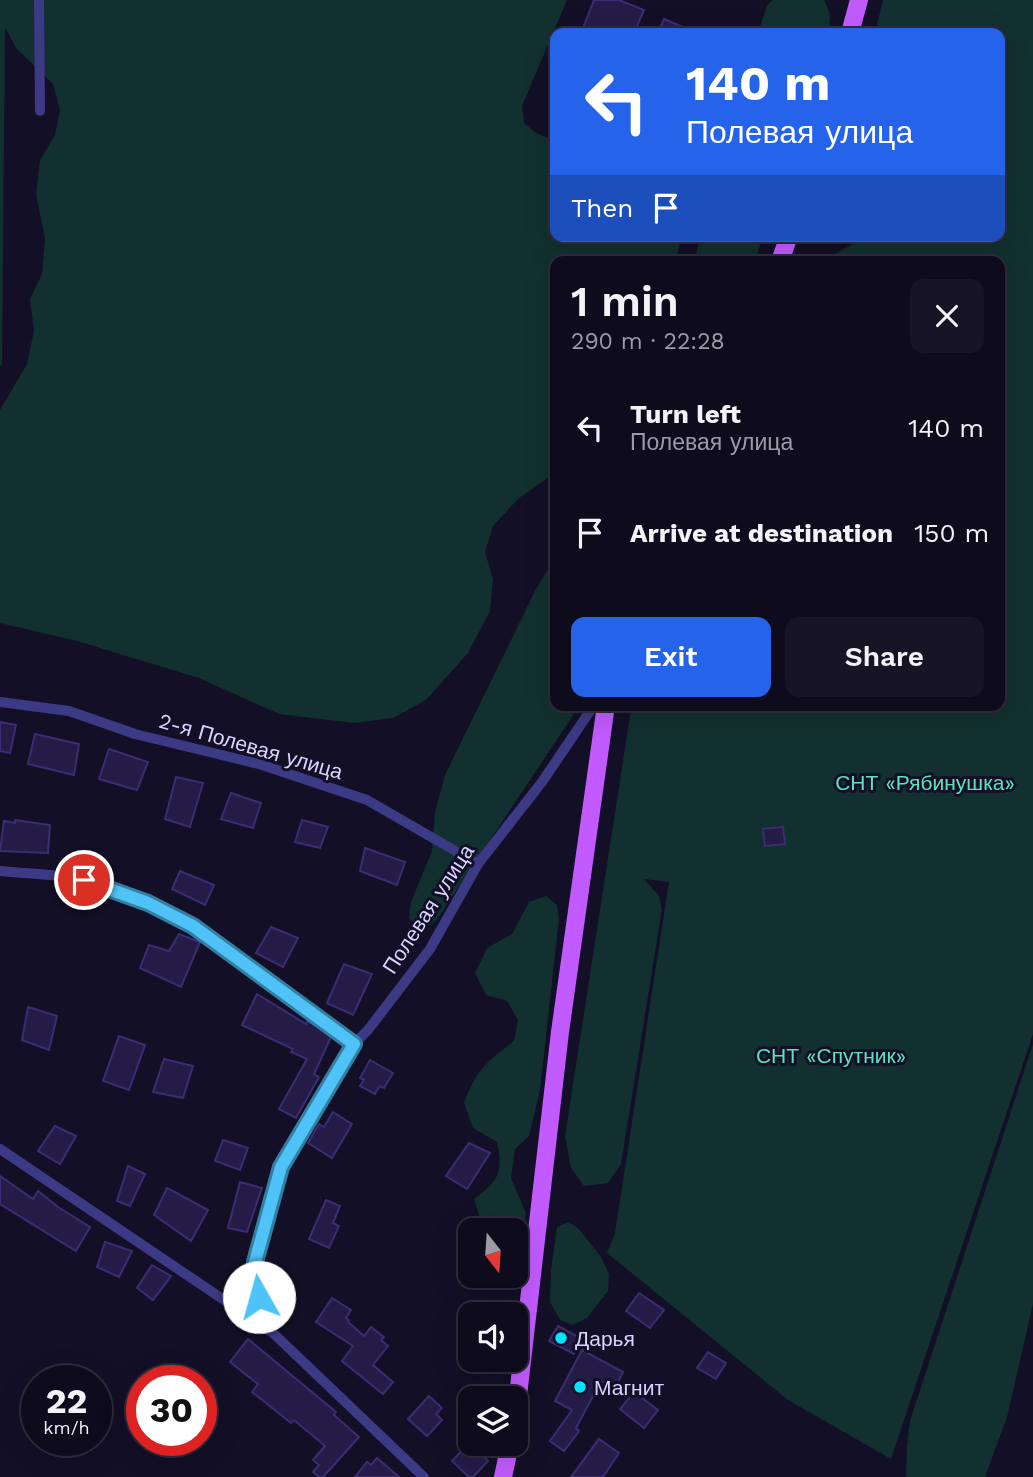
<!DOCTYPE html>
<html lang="en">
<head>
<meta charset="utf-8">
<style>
	body { margin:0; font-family:"Work Sans",sans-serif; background:#171425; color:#f1f3f6; height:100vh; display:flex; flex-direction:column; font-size:26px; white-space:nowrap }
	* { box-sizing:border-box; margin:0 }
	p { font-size:23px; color:#9b9ba3 }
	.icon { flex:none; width:38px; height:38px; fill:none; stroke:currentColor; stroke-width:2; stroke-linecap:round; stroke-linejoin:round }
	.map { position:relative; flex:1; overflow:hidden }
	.sheet { position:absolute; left:550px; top:256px; width:455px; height:455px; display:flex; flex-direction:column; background:#0e0b1c; border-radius:14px; box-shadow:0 7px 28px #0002,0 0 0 2px #2e2b3b }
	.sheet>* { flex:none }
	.guide { position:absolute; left:550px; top:28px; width:455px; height:214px; border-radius:14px; box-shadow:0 7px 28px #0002,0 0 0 2px #2e2b3b; background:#2563eb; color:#fff; overflow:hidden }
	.needle { width:46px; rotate:163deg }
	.tools { position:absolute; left:458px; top:1218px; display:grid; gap:14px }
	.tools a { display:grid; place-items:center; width:70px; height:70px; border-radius:14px; background:#0e0b1c; box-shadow:0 7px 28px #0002,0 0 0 2px #2e2b3b; font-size:35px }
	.speed { position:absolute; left:21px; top:1365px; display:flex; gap:14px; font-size:35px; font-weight:700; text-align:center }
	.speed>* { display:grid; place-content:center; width:91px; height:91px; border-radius:50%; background:#0e0b1c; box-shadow:0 7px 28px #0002,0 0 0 2px #2e2b3b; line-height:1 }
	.speed small { font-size:18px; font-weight:400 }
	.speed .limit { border:10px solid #d22; background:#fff; color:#111 }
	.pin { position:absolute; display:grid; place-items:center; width:60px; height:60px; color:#fff; margin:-30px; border:4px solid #fff; border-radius:50%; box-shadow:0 2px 7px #0007 }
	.me { position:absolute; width:77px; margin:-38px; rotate:353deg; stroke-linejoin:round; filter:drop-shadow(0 0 5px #0008) }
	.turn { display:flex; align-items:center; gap:24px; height:147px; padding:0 21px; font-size:32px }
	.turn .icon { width:91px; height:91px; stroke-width:2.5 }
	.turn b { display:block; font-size:49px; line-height:60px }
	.then { display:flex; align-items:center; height:66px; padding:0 21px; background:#0003; gap:14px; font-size:26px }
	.round { display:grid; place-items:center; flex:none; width:74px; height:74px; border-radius:14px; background:#171425 }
	.overview { display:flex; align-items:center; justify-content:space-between; height:119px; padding:0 21px }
	h1 { font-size:42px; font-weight:600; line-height:52px }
	.button { display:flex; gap:14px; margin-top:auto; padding:14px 21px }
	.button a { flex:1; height:80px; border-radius:14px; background:#2563eb; color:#fff; font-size:28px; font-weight:600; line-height:80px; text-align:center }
	.button a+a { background:#171425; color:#f1f3f6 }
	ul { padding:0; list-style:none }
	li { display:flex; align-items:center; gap:21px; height:105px; padding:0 21px }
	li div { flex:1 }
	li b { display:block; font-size:26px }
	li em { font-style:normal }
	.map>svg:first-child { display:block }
	.green { fill:#12302f }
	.building { fill:#241b47; stroke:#3b2d73; stroke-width:2 }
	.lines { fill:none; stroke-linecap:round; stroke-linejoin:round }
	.street { stroke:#3d3a85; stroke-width:10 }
	.primary { stroke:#c25bff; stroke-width:18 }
	.route-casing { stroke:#337fa1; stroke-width:18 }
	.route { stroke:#4fc3f7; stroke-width:12 }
	.poi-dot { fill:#00e5ff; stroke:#130f26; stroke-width:2.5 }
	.labels { text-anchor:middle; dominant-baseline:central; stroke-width:6; stroke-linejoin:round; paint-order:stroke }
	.street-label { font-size:21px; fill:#d9d4ff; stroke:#130f26 }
	.park-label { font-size:21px; fill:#5fe0c0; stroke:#130f26 }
	.poi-label { font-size:21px; fill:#d9d4ff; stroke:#130f26; text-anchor:start }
</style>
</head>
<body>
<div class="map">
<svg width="1033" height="1477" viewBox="0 0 1033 1477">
	<rect width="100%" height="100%" fill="#130f26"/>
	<g class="green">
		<path d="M0,0H567L522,106L524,123L536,133L555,141V236H682L675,261H555V473L519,498L493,526L485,552L493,579L490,611L468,653L426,700L393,718L355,723L279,714L199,678L77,641L0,623V410L27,364L34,331L30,299L42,274L45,238L36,195L40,160L55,135L60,110L53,84L16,48L5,27L2,365H0Z"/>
		<path d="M772,0H824L830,14L829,33H758L767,6Z"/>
		<path d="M883,0H1033V1034L891,1459L788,1400L607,1253L615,1233L669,882L644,879L659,896L662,909L621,1164L608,1183L584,1186L571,1168L565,1136L630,716L634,705H999V261H820L869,236H999V33H875Z"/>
		<path d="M701,236H763L755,261H694Z"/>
		<path d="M555,558V705H580L436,921L425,928L414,927L409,917L411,902L432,851L435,812L445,775L536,589Z"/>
		<path d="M546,896L557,905L559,919L540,1090L529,1136L515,1149L511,1178L526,1213L522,1234L516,1237V1230H484L474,1199C498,1181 504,1173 497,1142L473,1128L464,1103C476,1070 487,1062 514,1041L518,1020L507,1001L486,995L475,973L487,948L512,934L529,902Z"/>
		<path d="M1033,1044V1304L1007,1417L985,1477H906L907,1445L910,1421Z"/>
		<path d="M568,1222L578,1228L601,1257L609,1274L608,1291L587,1318L572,1325L560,1320L550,1302L551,1270L557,1227Z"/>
	</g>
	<g class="building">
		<path d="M594,0H619L644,10L634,33H581Z"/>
		<path d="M664,19L697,33H658Z"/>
		<path d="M0,722L16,725L10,753L0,751Z"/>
		<path d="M35,734L79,744L74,775L28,764Z"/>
		<path d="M109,749L148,762L137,790L99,779Z"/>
		<path d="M176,777L203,783L190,827L165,819Z"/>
		<path d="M231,793L261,803L253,828L221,819Z"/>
		<path d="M15,820L50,825L48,853L0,851L4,821L15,823Z"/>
		<path d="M302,820L328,827L320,848L295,842Z"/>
		<path d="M783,827L785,844L765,846L763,829Z"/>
		<path d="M365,848L405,862L397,885L360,871Z"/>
		<path d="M180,871L214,885L205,905L172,889Z"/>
		<path d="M271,927L298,938L283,967L256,953Z"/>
		<path d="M179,934L200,942L181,987L140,968L149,945L169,951Z"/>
		<path d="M344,964L372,974L353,1015L327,1003Z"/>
		<path d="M257,994L306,1024L307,1021L317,1026L331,1037L314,1074L319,1077L296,1118L279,1109L307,1059L291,1052L293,1049L242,1025Z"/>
		<path d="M28,1007L57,1016L49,1050L22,1040Z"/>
		<path d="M119,1036L145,1045L129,1090L103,1081Z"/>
		<path d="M164,1059L193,1066L183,1098L153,1092Z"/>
		<path d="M370,1060L393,1073L384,1088L380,1086L375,1094L360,1086L364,1080L360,1078Z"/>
		<path d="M333,1112L352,1124L332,1158L308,1143L319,1124L324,1127Z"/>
		<path d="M55,1126L76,1136L60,1164L38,1151Z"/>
		<path d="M223,1140L248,1148L240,1170L215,1161Z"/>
		<path d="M469,1143L490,1153L467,1189L446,1176Z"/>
		<path d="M128,1166L145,1174L130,1206L117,1201Z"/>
		<path d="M0,1176L33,1199L38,1191L58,1207L90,1227L76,1251L0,1204Z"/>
		<path d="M240,1182L262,1188L247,1232L228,1228Z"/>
		<path d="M167,1188L208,1210L191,1241L154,1215Z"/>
		<path d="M326,1200L340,1206L333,1223L339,1226L329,1248L309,1239Z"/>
		<path d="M105,1242L132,1251L119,1277L97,1267Z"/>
		<path d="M152,1265L171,1276L153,1300L137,1288Z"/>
		<path d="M639,1293L664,1310L650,1328L626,1311Z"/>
		<path d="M332,1298L351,1310L346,1318L349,1320L348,1322L364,1336L371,1327L384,1337L381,1340L388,1346L373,1365L393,1382L383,1394L342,1361L353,1346L316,1322Z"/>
		<path d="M558,1326L582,1339L574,1354L549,1341Z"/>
		<path d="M248,1339L336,1412L334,1415L359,1437L323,1477H319L313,1472L319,1465L313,1460L325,1446L294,1420L291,1423L252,1392L258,1384L230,1362Z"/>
		<path d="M582,1350L623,1372L615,1388L601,1381L576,1428L579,1431L564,1451L550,1441L572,1410L555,1401Z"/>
		<path d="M708,1352L726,1363L716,1379L697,1368Z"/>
		<path d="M634,1392L658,1410L644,1428L620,1409Z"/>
		<path d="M429,1396L442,1408L436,1414L442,1420L427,1436L408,1419Z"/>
		<path d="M599,1439L619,1453L603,1477H571Z"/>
		<path d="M469,1443L488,1461L473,1477H469L452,1461Z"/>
		<path d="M377,1458L399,1477H355L367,1462L371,1465Z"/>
	</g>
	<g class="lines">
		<g class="street">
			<path d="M39,0L40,111"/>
			<path d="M0,702L69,711L135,734L259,764L367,800L478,864"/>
			<path d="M0,871C28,874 59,874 85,880C183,905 273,985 354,1044L368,1030L430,949L478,864L542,782L594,705"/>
			<path d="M0,1149L273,1333L424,1477"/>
			<path d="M273,1333L259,1297L255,1262L281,1167L354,1044"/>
		</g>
		<g class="primary">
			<path d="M850,33L859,0"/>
			<path d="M780,261L789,236"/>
			<path d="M516,1413L560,1032L606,705"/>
			<path d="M503,1477L510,1444"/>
		</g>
	</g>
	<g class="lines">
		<defs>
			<path id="route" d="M84,880L148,903L193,926L354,1044L281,1167L255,1262L259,1297"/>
		</defs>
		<use href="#route" class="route-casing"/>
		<use href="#route" class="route"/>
	</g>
	<g class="poi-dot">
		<circle cx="561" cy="1338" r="7"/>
		<circle cx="580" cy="1387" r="7"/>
	</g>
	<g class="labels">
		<g class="street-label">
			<text transform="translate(251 746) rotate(16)">2-я Полевая улица</text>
			<text transform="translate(428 909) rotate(-57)">Полевая улица</text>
		</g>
		<g class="park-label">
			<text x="925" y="782">СНТ «Рябинушка»</text>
			<text x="831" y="1055">СНТ «Спутник»</text>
		</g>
		<g class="poi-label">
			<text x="575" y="1338">Дарья</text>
			<text x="594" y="1387">Магнит</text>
		</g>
	</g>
</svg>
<div class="tools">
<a><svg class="needle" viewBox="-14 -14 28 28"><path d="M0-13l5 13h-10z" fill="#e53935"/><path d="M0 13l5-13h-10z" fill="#9b9ba3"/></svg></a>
<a><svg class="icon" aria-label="sound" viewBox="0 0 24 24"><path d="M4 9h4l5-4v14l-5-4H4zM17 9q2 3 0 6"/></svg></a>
<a><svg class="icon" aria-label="layers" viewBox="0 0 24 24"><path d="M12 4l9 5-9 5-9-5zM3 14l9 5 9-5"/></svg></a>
</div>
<div class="speed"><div>22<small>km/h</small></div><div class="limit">30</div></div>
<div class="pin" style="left:84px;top:880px;background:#d93025"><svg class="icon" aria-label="arrive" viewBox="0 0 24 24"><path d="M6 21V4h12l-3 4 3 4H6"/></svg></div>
<svg class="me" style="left:259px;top:1297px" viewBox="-20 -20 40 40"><circle r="19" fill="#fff"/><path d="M0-13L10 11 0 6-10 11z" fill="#4fc3f7"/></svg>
<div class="guide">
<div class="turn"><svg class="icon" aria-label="left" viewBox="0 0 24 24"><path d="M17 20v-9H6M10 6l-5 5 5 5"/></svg><div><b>140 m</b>Полевая улица</div></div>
<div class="then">Then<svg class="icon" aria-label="arrive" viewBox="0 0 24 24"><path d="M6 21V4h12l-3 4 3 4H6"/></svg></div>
</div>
<section class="sheet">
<div class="overview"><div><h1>1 min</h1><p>290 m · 22:28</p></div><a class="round"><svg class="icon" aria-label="close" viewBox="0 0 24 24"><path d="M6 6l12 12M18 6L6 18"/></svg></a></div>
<ul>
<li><svg class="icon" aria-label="left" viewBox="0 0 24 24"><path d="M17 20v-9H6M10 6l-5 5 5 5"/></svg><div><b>Turn left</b><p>Полевая улица</p></div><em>140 m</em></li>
<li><svg class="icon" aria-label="arrive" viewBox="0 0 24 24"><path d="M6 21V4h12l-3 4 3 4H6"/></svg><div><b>Arrive at destination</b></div><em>150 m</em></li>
</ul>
<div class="button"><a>Exit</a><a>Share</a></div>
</section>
</div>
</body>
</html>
